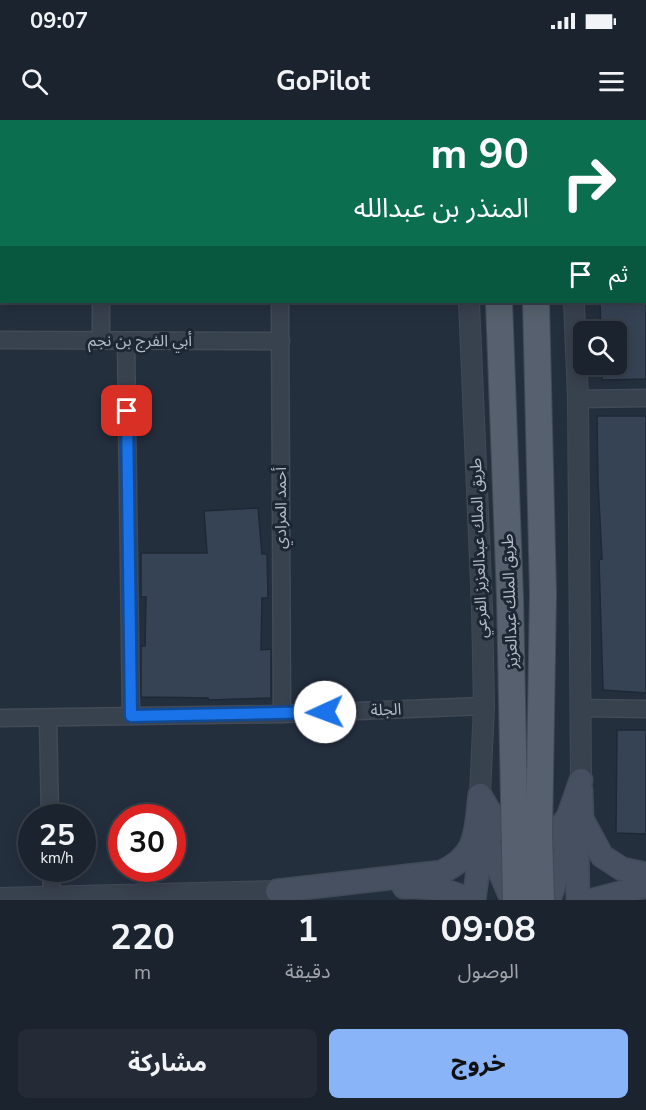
<!DOCTYPE html>
<html lang="ar">
<head>
<meta charset="utf-8">
<style>
	body { margin:0; font-family:"Nunito Sans","Noto Sans Arabic",sans-serif; background:#242b36; color:#f1f3f6; direction:rtl; height:100vh; display:flex; flex-direction:column; font-size:22px; white-space:nowrap }
	* { box-sizing:border-box; margin:0 }
	p { font-size:20px; color:#a0a4aa }
	.icon { flex:none; width:33px; height:33px; fill:none; stroke:currentColor; stroke-width:2; stroke-linecap:round; stroke-linejoin:round }
	.map { position:relative; height:780px; overflow:hidden; direction:ltr }
	.details { display:flex; flex-direction:column; background:#1b232e; flex:1 }
	.details>* { flex:none }
	.banner { position:absolute; left:0px; top:0px; width:646px; height:183px; box-shadow:0 3px 15px #0003,0 0 0 2px #39404a; direction:rtl; background:#0b6e4f; color:#fff; overflow:hidden }
	.tools { position:absolute; left:573px; top:201px; display:grid; gap:12px }
	.tools a { display:grid; place-items:center; width:54px; height:54px; border-radius:9px; background:#1b232e; box-shadow:0 3px 15px #0003,0 0 0 2px #39404a; font-size:30px }
	.speed { position:absolute; left:18px; top:684px; display:flex; gap:12px; font-size:30px; font-weight:700; text-align:center }
	.speed>* { display:grid; place-content:center; width:78px; height:78px; border-radius:50%; background:#1b232e; box-shadow:0 3px 15px #0003,0 0 0 2px #39404a; line-height:1 }
	.speed small { font-size:15px; font-weight:400 }
	.speed .limit { border:9px solid #d22; background:#fff; color:#111 }
	.pin { position:absolute; display:grid; place-items:center; width:51px; height:51px; color:#fff; margin:-26px; border-radius:12px; box-shadow:0 3px 9px #0006 }
	.me { position:absolute; width:66px; margin:-33px; rotate:268deg; stroke-linejoin:round; filter:drop-shadow(0 0 4px #0008) }
	.turn { display:flex; align-items:center; gap:21px; height:126px; padding:0 18px; font-size:27px }
	.turn .icon { width:78px; height:78px; stroke-width:2.5 }
	.turn b { display:block; font-size:42px; line-height:51px }
	.then { display:flex; align-items:center; height:57px; padding:0 18px; background:#0003; gap:12px; font-size:22px }
	.eta { display:flex; justify-content:space-evenly; align-items:center; height:102px; text-align:center }
	.eta b { font-size:36px; font-weight:700; line-height:42px }
	.button { display:flex; gap:12px; margin-top:auto; padding:12px 18px }
	.button a { flex:1; height:69px; border-radius:9px; background:#8ab4f8; color:#111; font-size:24px; font-weight:700; line-height:69px; text-align:center }
	.button a+a { background:#242b36; color:#f1f3f6 }
	.status { display:flex; justify-content:space-between; align-items:center; height:42px; padding:0 30px; background:#1b232e; direction:ltr }
	.status svg { height:16px; fill:currentColor }
	header { display:flex; justify-content:space-between; align-items:center; height:78px; padding:0 18px; background:#1b232e; font-size:27px; font-weight:700 }
	.map>svg:first-child { display:block }
	.building { fill:#364354; stroke:#1f2835; stroke-width:1.5 }
	.lines { fill:none; stroke-linecap:round; stroke-linejoin:round }
	.minor-casing { stroke:#414a57; stroke-width:19 }
	.tertiary-casing { stroke:#414a57; stroke-width:22 }
	.secondary-casing { stroke:#414a57; stroke-width:25 }
	.primary-casing { stroke:#414a57; stroke-width:28 }
	.minor { stroke:#38414e; stroke-width:16 }
	.tertiary { stroke:#38414e; stroke-width:20 }
	.secondary { stroke:#465061; stroke-width:22 }
	.primary { stroke:#56606e; stroke-width:26 }
	.primary-bridge-casing { stroke:#414a57; stroke-width:28; stroke-linecap:butt }
	.primary-bridge { stroke:#56606e; stroke-width:26 }
	.route-casing { stroke:#114b97; stroke-width:15 }
	.route { stroke:#1a73e8; stroke-width:10 }
	.labels { text-anchor:middle; dominant-baseline:central; stroke-width:6; stroke-linejoin:round; paint-order:stroke }
	.street-label { font-size:16px; fill:#b4bcc9; stroke:#1d2633 }
</style>
</head>
<body>
<div class="status"><b>09:07</b><svg viewBox="0 0 49 12"><path d="M0 12V9h3v3zM5 12V6h3v6zM10 12V3h3v9zM15 12V0h3v12zM26 1h20v11H26zM47 4h2v5h-2z"/></svg></div>
<header><svg class="icon" aria-label="menu" viewBox="0 0 24 24"><path d="M4 6h16M4 12h16M4 18h16"/></svg>GoPilot<svg class="icon" aria-label="search" viewBox="0 0 24 24"><circle cx="10" cy="10" r="6"/><path d="M15 15l6 6"/></svg></header>
<div class="map">
<svg width="646" height="780" viewBox="0 0 646 780">
	<rect width="100%" height="100%" fill="#242f3e"/>
	<g class="building">
		<path d="M600,182H646V259L602,260V244H616V212H601Z"/>
		<path d="M597,296H646V573L603,570L599,440L602,439L598,362Z"/>
		<path d="M258,388L262,434H267L268,478H262L261,530L271,529V578L209,580L208,578L141,577V526H145L146,477H141V433H207L204,391Z"/>
		<path d="M617,610H646V714L616,713Z"/>
	</g>
	<g class="lines">
		<defs>
			<g id="minor">
				<path d="M122,0V2"/>
				<path d="M279,0V2"/>
				<path d="M0,61L2,62"/>
				<path d="M101,182V220"/>
				<path d="M280,182L282,594"/>
				<path d="M0,220L281,221"/>
				<path d="M126,221L131,596"/>
				<path d="M578,279L646,278"/>
				<path d="M580,588L646,589"/>
				<path d="M0,598L282,594L484,586"/>
				<path d="M48,598L50,698"/>
				<path d="M51,748L52,777"/>
			</g>
			<g id="tertiary">
				<path d="M464,0V2"/>
				<path d="M567,0V2"/>
				<path d="M469,182L482,487L484,586L480,675"/>
				<path d="M574,182L578,279L581,660"/>
				<path d="M0,778L277,771"/>
			</g>
			<g id="secondary">
				<path d="M581,670L582,699L602,736L622,749L646,754"/>
				<path d="M480,675L500,709L528,721L551,718L568,697L581,660"/>
				<path d="M483,694L488,724L512,780"/>
				<path d="M577,719L578,780"/>
				<path d="M404,767C425,766 448,769 467,780"/>
				<path d="M277,771L442,752C479,734 475,712 480,675"/>
				<path d="M474,780L480,735L479,716"/>
				<path d="M549,780L577,699L578,690"/>
				<path d="M593,780L646,766"/>
			</g>
			<g id="primary">
				<path d="M492,0V2"/>
				<path d="M532,0V2"/>
				<path d="M499,182L510,478"/>
				<path d="M536,182L543,473"/>
			</g>
		</defs>
		<use href="#minor" class="minor-casing"/>
		<use href="#tertiary" class="tertiary-casing"/>
		<use href="#secondary" class="secondary-casing"/>
		<use href="#primary" class="primary-casing"/>
		<use href="#minor" class="minor"/>
		<use href="#tertiary" class="tertiary"/>
		<use href="#secondary" class="secondary"/>
		<use href="#primary" class="primary"/>
		<defs>
			<g id="primary-bridge">
				<path d="M510,478L516,780"/>
				<path d="M541,780L539,714L543,473"/>
			</g>
		</defs>
		<use href="#primary-bridge" class="primary-bridge-casing"/>
		<use href="#primary-bridge" class="primary-bridge"/>
	</g>
	<g class="lines">
		<defs>
			<path id="route" d="M127,291L131,596L325,592"/>
		</defs>
		<use href="#route" class="route-casing"/>
		<use href="#route" class="route"/>
	</g>
	<g class="labels">
		<g class="street-label">
			<text x="140" y="221">أبي الفرج بن نجم</text>
			<text transform="translate(281 388) rotate(-90)">أحمد المرادي</text>
			<text transform="translate(479 428) rotate(-92)">طريق الملك عبدالعزيز الفرعي</text>
			<text transform="translate(510 481) rotate(-92)">طريق الملك عبدالعزيز</text>
			<text transform="translate(386 590) rotate(-2)">الجلة</text>
		</g>
	</g>
</svg>
<div class="tools">
<a><svg class="icon" aria-label="search" viewBox="0 0 24 24"><circle cx="10" cy="10" r="6"/><path d="M15 15l6 6"/></svg></a>
</div>
<div class="speed"><div>25<small>km/h</small></div><div class="limit">30</div></div>
<div class="pin" style="left:127px;top:291px;background:#d93025"><svg class="icon" aria-label="arrive" viewBox="0 0 24 24"><path d="M6 21V4h12l-3 4 3 4H6"/></svg></div>
<svg class="me" style="left:325px;top:592px" viewBox="-20 -20 40 40"><circle r="19" fill="#fff"/><path d="M0-13L10 11 0 6-10 11z" fill="#1a73e8"/></svg>
<div class="banner">
<div class="turn"><svg class="icon" aria-label="right" viewBox="0 0 24 24"><path d="M7 20v-9h11M14 6l5 5-5 5"/></svg><div><b>90 m</b>المنذر بن عبدالله</div></div>
<div class="then">ثم<svg class="icon" aria-label="arrive" viewBox="0 0 24 24"><path d="M6 21V4h12l-3 4 3 4H6"/></svg></div>
</div>
</div>
<section class="details">
<div class="eta">
<div><b>09:08</b><p>الوصول</p></div>
<div><b>1</b><p>دقيقة</p></div>
<div><b>220</b><p>m</p></div>
</div>
<div class="button"><a>خروج</a><a>مشاركة</a></div>
</section>
</body>
</html>
